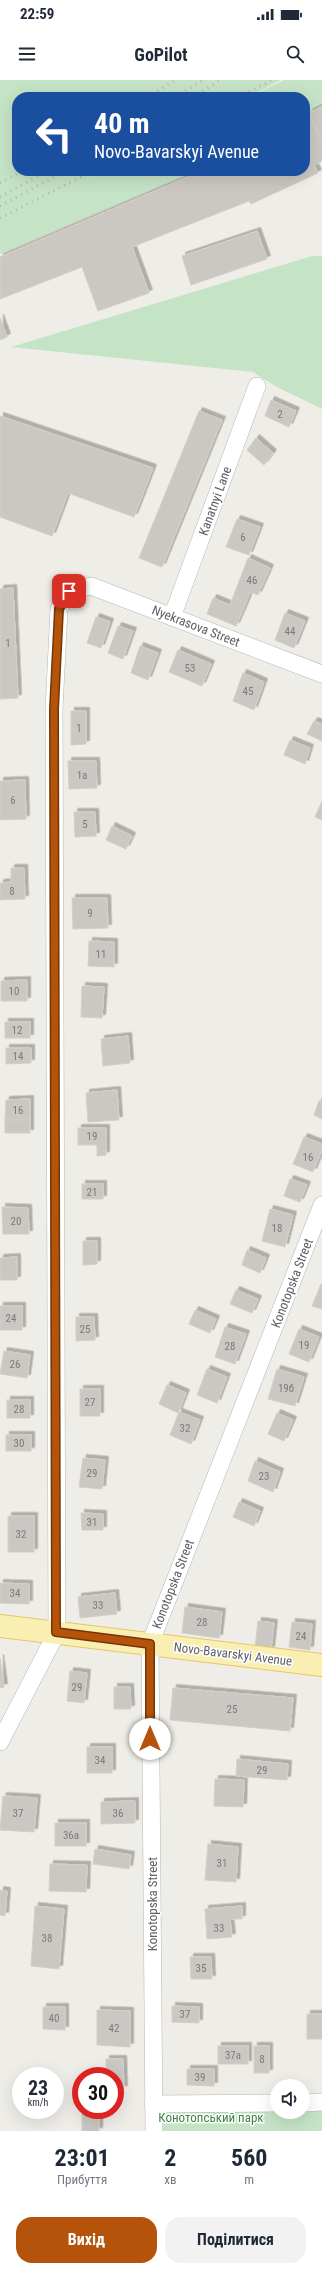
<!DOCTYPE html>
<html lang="uk">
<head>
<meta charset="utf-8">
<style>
	body { margin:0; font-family:"Roboto Condensed",sans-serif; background:#f2f2f3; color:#1f2937; height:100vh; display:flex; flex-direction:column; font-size:15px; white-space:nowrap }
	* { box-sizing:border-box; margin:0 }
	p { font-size:13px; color:#747a83 }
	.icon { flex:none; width:22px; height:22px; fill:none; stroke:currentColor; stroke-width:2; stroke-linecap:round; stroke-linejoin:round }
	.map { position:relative; height:2051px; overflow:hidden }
	.sheet { display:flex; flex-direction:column; background:#fff; flex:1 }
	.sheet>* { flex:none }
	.hud { position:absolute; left:12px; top:12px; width:298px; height:84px; border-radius:16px; box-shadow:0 4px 16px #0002; background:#1a4fa0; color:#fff; overflow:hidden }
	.fabs { position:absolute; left:270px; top:1999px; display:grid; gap:8px }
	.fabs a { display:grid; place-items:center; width:40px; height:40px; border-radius:50%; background:#fff; box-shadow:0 4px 16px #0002; font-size:20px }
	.speed { position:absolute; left:12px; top:1987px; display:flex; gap:8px; font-size:20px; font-weight:700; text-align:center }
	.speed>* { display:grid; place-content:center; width:52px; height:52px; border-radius:50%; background:#fff; box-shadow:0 4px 16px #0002; line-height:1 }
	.speed small { font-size:10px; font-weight:400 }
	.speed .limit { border:6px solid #d22; background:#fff; color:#111 }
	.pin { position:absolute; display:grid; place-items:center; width:34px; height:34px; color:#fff; margin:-17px; border-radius:8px; box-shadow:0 2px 6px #0006 }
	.me { position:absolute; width:44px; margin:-22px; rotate:0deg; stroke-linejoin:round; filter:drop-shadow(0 0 3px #0008) }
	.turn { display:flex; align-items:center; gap:14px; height:84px; padding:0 16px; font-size:18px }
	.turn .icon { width:52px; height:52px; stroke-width:2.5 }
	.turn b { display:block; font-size:28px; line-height:34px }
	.eta { display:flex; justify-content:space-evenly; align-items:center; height:68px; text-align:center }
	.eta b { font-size:24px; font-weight:700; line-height:28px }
	.button { display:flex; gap:8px; margin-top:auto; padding:8px 16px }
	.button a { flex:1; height:46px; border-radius:16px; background:#b45309; color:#fff; font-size:16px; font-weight:700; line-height:46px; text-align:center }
	.button a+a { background:#f2f2f3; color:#1f2937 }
	.status { display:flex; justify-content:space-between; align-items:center; height:28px; padding:0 20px; background:#fff; direction:ltr }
	.status svg { height:11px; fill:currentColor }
	header { display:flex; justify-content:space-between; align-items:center; height:52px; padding:0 16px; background:#fff; font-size:18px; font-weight:700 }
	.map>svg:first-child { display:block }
	.green { fill:#c5e4c6 }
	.building { fill:#cbc8c3; stroke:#d3cfc5; filter:url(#shadow) }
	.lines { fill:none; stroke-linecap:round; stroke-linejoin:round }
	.minor-casing { stroke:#b4b6ba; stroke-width:18 }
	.primary-casing { stroke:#e7c668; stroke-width:24 }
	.minor { stroke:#fff; stroke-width:17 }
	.primary { stroke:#f9efb2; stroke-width:22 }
	.rail { stroke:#b4b5b5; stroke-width:3; stroke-dasharray:1 5; stroke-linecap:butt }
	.route-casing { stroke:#753606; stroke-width:10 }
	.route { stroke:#b45309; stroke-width:7 }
	.labels { text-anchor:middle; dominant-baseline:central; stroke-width:3; stroke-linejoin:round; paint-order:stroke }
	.number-label { font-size:11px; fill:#797b7c }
	.street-label { font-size:13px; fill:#5e6165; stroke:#fff }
	.park-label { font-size:13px; fill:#3d8542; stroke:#fff }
</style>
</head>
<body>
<div class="status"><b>22:59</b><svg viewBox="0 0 49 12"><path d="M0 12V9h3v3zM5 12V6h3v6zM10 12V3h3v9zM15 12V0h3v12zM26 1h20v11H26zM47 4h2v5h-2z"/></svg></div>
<header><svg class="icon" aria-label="menu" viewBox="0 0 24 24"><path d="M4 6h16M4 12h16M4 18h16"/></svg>GoPilot<svg class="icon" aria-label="search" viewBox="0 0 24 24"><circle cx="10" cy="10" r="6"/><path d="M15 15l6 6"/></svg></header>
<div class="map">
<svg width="322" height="2051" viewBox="0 0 322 2051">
	<defs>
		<filter id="shadow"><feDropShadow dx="3.5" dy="-3.5" stdDeviation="0" flood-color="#0004"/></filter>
	</defs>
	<rect width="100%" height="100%" fill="#efede7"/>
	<g class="green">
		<path d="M0,0H281L248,17H17V91H102L78,104L103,91H196L0,174Z"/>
		<path d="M284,0H322V26L305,35V17H250Z"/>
		<path d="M312,176H322V329L277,307L253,292L11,267Z"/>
		<path d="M322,2022V2051H154L153,2024L277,2023V2032H303V2023Z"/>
	</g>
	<g class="building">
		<path d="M322,26V59L309,33Z"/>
		<path d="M309,35L322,63V81L314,85L318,93L251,124L249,121L132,167L149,213L98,231L82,187L0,219V177L202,91H305V36Z"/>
		<path d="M257,151L267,179L191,205L182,176Z"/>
		<path d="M0,238L7,257L0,260Z"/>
		<path d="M271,320L296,331L289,347L265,336Z"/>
		<path d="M199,331L222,340L162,487L139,478Z"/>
		<path d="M0,336L153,388L134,437L68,413L52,456L0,437Z"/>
		<path d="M256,358L273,373L264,385L247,370Z"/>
		<path d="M237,439L260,447L249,475L226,467Z"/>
		<path d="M248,478L270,488L258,515L250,512L246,523L233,517Z"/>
		<path d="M13,508L18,618L0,619V509Z"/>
		<path d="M233,517L246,523L236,546L207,534L213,518L230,525Z"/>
		<path d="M285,533L305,541L294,568L275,560Z"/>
		<path d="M96,537L110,542L101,568L87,563Z"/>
		<path d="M118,546L133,551L123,579L108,573Z"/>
		<path d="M140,566L158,573L148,600L131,593Z"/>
		<path d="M178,570L211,584L202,606L169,592Z"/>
		<path d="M243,593L264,602L254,630L233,621Z"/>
		<path d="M71,631H86V664L71,665Z"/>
		<path d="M314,641L322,644V661L307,654Z"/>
		<path d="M290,660L310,668L305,684L284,675Z"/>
		<path d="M68,681H96L97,708L69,709Z"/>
		<path d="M25,700L26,739L0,740V701Z"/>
		<path d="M322,721V740L315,737Z"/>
		<path d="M74,732H95L96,756L75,757Z"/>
		<path d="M112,746L132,756L126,769L106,760Z"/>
		<path d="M11,788H24L25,819L0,820V803L11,802Z"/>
		<path d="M72,818H107L108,848L73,849Z"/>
		<path d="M89,861L114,862V887L88,886Z"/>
		<path d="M27,900V921H1V901Z"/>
		<path d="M82,906L104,907L102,938L81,937Z"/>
		<rect x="5" y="942" width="25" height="16"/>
		<path d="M128,956L130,983L103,986L101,959Z"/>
		<path d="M6,968H31V983L6,984Z"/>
		<path d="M117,1010L119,1040L88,1042L86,1013Z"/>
		<path d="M30,1019V1040H5L6,1020Z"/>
		<path d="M319,1021L322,1022V1039L314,1035Z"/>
		<rect x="5" y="1040" width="25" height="13"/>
		<path d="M78,1048H106V1075L97,1076V1065H78Z"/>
		<path d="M304,1057L322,1064V1070L313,1092L293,1084Z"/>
		<path d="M290,1099L307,1105L300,1122L284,1116Z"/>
		<rect x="82" y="1104" width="21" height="15"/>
		<path d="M2,1127L28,1128L29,1154H3Z"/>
		<path d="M270,1129L293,1135L285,1167L262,1161Z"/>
		<path d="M83,1161H97V1184L83,1185Z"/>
		<path d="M247,1170L266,1178L260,1193L242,1185Z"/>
		<path d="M17,1177V1200H0V1178Z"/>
		<path d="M321,1204H322V1229L312,1226Z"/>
		<path d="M236,1210L258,1219L252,1233L230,1224Z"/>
		<rect x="0" y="1226" width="22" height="24"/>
		<path d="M195,1230L216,1239L210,1253L189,1244Z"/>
		<path d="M76,1237H94L95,1260L76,1261Z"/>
		<path d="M225,1247L246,1254L235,1284L215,1277Z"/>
		<path d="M299,1249L319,1257L309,1282L289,1274Z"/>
		<path d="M4,1271L30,1275L27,1298L0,1294Z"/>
		<path d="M207,1289L227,1297L217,1323L197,1315Z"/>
		<path d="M277,1289L304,1297L295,1326L268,1319Z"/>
		<path d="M167,1305L186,1313L178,1333L159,1324Z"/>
		<rect x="80" y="1309" width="20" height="27"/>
		<rect x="7" y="1320" width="23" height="18"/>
		<path d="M179,1332L200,1340L191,1364L170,1355Z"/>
		<path d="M277,1333L293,1340L284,1361L268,1354Z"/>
		<rect x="6" y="1355" width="25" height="16"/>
		<path d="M83,1378L105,1380L102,1409L79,1407Z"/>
		<path d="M255,1381L280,1392L273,1412L248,1401Z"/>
		<path d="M239,1422L260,1431L254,1446L233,1437Z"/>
		<path d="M81,1433L103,1434V1450H82Z"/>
		<rect x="8" y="1436" width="26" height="36"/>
		<path d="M0,1503L29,1504V1524L0,1523Z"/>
		<path d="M115,1513L117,1534L80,1538L78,1517Z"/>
		<path d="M185,1527L222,1532L219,1558L182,1553Z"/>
		<path d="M258,1541L274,1543L271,1570L255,1568Z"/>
		<path d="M292,1542L312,1544L310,1570L289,1567Z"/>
		<path d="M0,1578L4,1607L0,1608Z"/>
		<path d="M70,1591L87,1593L84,1623L67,1621Z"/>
		<path d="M114,1607H130L131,1629H114Z"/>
		<path d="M173,1608L293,1618L290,1651L170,1640Z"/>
		<rect x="87" y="1667" width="25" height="26"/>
		<path d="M237,1679L288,1684L287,1700L236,1696Z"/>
		<path d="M215,1699L244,1700L243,1727L214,1726Z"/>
		<path d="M3,1716L37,1718L34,1752L0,1750Z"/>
		<path d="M135,1721V1743L101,1744V1722Z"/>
		<rect x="55" y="1743" width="31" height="23"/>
		<path d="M208,1764L238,1767L236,1802L205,1800Z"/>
		<path d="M95,1769L131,1775L129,1789L93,1784Z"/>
		<path d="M50,1784L87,1785L86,1812L49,1811Z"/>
		<path d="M0,1810L7,1811L5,1836L0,1835Z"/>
		<path d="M35,1826L64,1829L59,1889L31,1886Z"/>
		<path d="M242,1826V1839H230L232,1857L207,1859L205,1829Z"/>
		<path d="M190,1877H211L212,1899H191Z"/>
		<path d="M172,1926L199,1927V1943L172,1942Z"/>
		<path d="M43,1927H65V1950L43,1949Z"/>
		<path d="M97,1930L130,1931V1967L97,1965Z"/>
		<rect x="307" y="1934" width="15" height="25"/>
		<rect x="218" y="1966" width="30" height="18"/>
		<rect x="254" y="1966" width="15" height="27"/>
		<path d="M106,1979H123L124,2009H115V1996H106Z"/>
		<path d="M187,1989H214V2006L187,2005Z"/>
		<rect x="82" y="2030" width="17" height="21"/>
	</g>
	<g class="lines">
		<defs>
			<g id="minor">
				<path d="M172,537L257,306"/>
				<path d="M0,1662L57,1552L54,629L59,529L69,511L91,506L322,594"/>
				<path d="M303,2023L322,2022"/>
				<path d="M153,2024L277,2023"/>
				<path d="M154,2051L150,1564L322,1125"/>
			</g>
			<path id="primary" d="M0,1546L322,1585"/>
		</defs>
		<use href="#minor" class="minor-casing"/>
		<use href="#primary" class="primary-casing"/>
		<use href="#minor" class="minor"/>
		<use href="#primary" class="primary"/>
		<g class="rail">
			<path d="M147,17L175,0"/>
			<path d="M175,17L203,0"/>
			<path d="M192,17L221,0"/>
			<path d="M238,17L272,0"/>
			<path d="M0,103L22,91"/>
			<path d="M0,117L47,91"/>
			<path d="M0,126L65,91"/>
			<path d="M0,138L93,91"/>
		</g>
	</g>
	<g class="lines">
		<defs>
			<path id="route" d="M69,511L59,529L54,629L56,1552L150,1564V1659"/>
		</defs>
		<use href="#route" class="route-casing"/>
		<use href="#route" class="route"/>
	</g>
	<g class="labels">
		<g class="number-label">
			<text x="280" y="334">2</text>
			<text x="243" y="457">6</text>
			<text x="252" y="500">46</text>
			<text x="290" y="551">44</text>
			<text x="8" y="563">1</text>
			<text x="190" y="588">53</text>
			<text x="248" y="611">45</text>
			<text x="79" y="648">1</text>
			<text x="82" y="695">1а</text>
			<text x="13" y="720">6</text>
			<text x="85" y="744">5</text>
			<text x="12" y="811">8</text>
			<text x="90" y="833">9</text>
			<text x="101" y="874">11</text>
			<text x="14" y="911">10</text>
			<text x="17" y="950">12</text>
			<text x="18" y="976">14</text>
			<text x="18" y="1030">16</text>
			<text x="92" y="1056">19</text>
			<text x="308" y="1077">16</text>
			<text x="92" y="1112">21</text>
			<text x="16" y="1141">20</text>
			<text x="277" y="1148">18</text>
			<text x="11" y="1238">24</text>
			<text x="85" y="1249">25</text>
			<text x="304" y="1265">19</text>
			<text x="230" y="1266">28</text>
			<text x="15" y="1284">26</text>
			<text x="286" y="1308">19б</text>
			<text x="90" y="1322">27</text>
			<text x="19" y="1329">28</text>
			<text x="185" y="1348">32</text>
			<text x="19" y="1363">30</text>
			<text x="92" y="1393">29</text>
			<text x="264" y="1396">23</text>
			<text x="92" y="1442">31</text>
			<text x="21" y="1454">32</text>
			<text x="15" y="1513">34</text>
			<text x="98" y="1525">33</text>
			<text x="202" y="1542">28</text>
			<text x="301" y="1556">24</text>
			<text x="77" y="1607">29</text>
			<text x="232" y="1629">25</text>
			<text x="100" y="1680">34</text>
			<text x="262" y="1690">29</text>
			<text x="18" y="1733">37</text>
			<text x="118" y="1733">36</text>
			<text x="71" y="1755">36а</text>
			<text x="222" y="1783">31</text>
			<text x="219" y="1848">33</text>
			<text x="47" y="1858">38</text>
			<text x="201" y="1888">35</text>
			<text x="185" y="1934">37</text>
			<text x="54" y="1938">40</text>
			<text x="114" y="1948">42</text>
			<text x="233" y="1975">37а</text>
			<text x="262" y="1979">8</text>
			<text x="200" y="1997">39</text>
		</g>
		<g class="street-label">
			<text transform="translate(215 421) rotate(-70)">Kanatnyi Lane</text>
			<text transform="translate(196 546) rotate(21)">Nyekrasova Street</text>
			<text transform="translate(292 1203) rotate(-69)">Konotopska Street</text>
			<text transform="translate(173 1504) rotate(-69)">Konotopska Street</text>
			<text transform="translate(233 1574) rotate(7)">Novo-Bavarskyi Avenue</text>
			<text transform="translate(152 1824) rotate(-90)">Konotopska Street</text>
		</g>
		<g class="park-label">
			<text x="211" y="2037">Конотопський парк</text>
		</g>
	</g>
</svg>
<div class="fabs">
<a><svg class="icon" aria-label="sound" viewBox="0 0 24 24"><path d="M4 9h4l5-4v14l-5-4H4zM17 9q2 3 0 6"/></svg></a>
</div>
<div class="speed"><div>23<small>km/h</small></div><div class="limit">30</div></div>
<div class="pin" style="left:69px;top:511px;background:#d93025"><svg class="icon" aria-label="arrive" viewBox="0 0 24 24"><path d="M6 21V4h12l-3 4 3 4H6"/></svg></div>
<svg class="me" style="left:150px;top:1659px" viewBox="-20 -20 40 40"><circle r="19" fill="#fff"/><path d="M0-13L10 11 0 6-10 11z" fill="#b45309"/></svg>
<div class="hud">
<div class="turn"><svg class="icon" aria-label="left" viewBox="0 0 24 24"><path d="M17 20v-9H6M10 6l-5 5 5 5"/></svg><div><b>40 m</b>Novo-Bavarskyi Avenue</div></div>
</div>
</div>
<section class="sheet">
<div class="eta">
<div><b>23:01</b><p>Прибуття</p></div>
<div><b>2</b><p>хв</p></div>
<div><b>560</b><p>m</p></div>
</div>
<div class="button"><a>Вихід</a><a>Поділитися</a></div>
</section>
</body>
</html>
